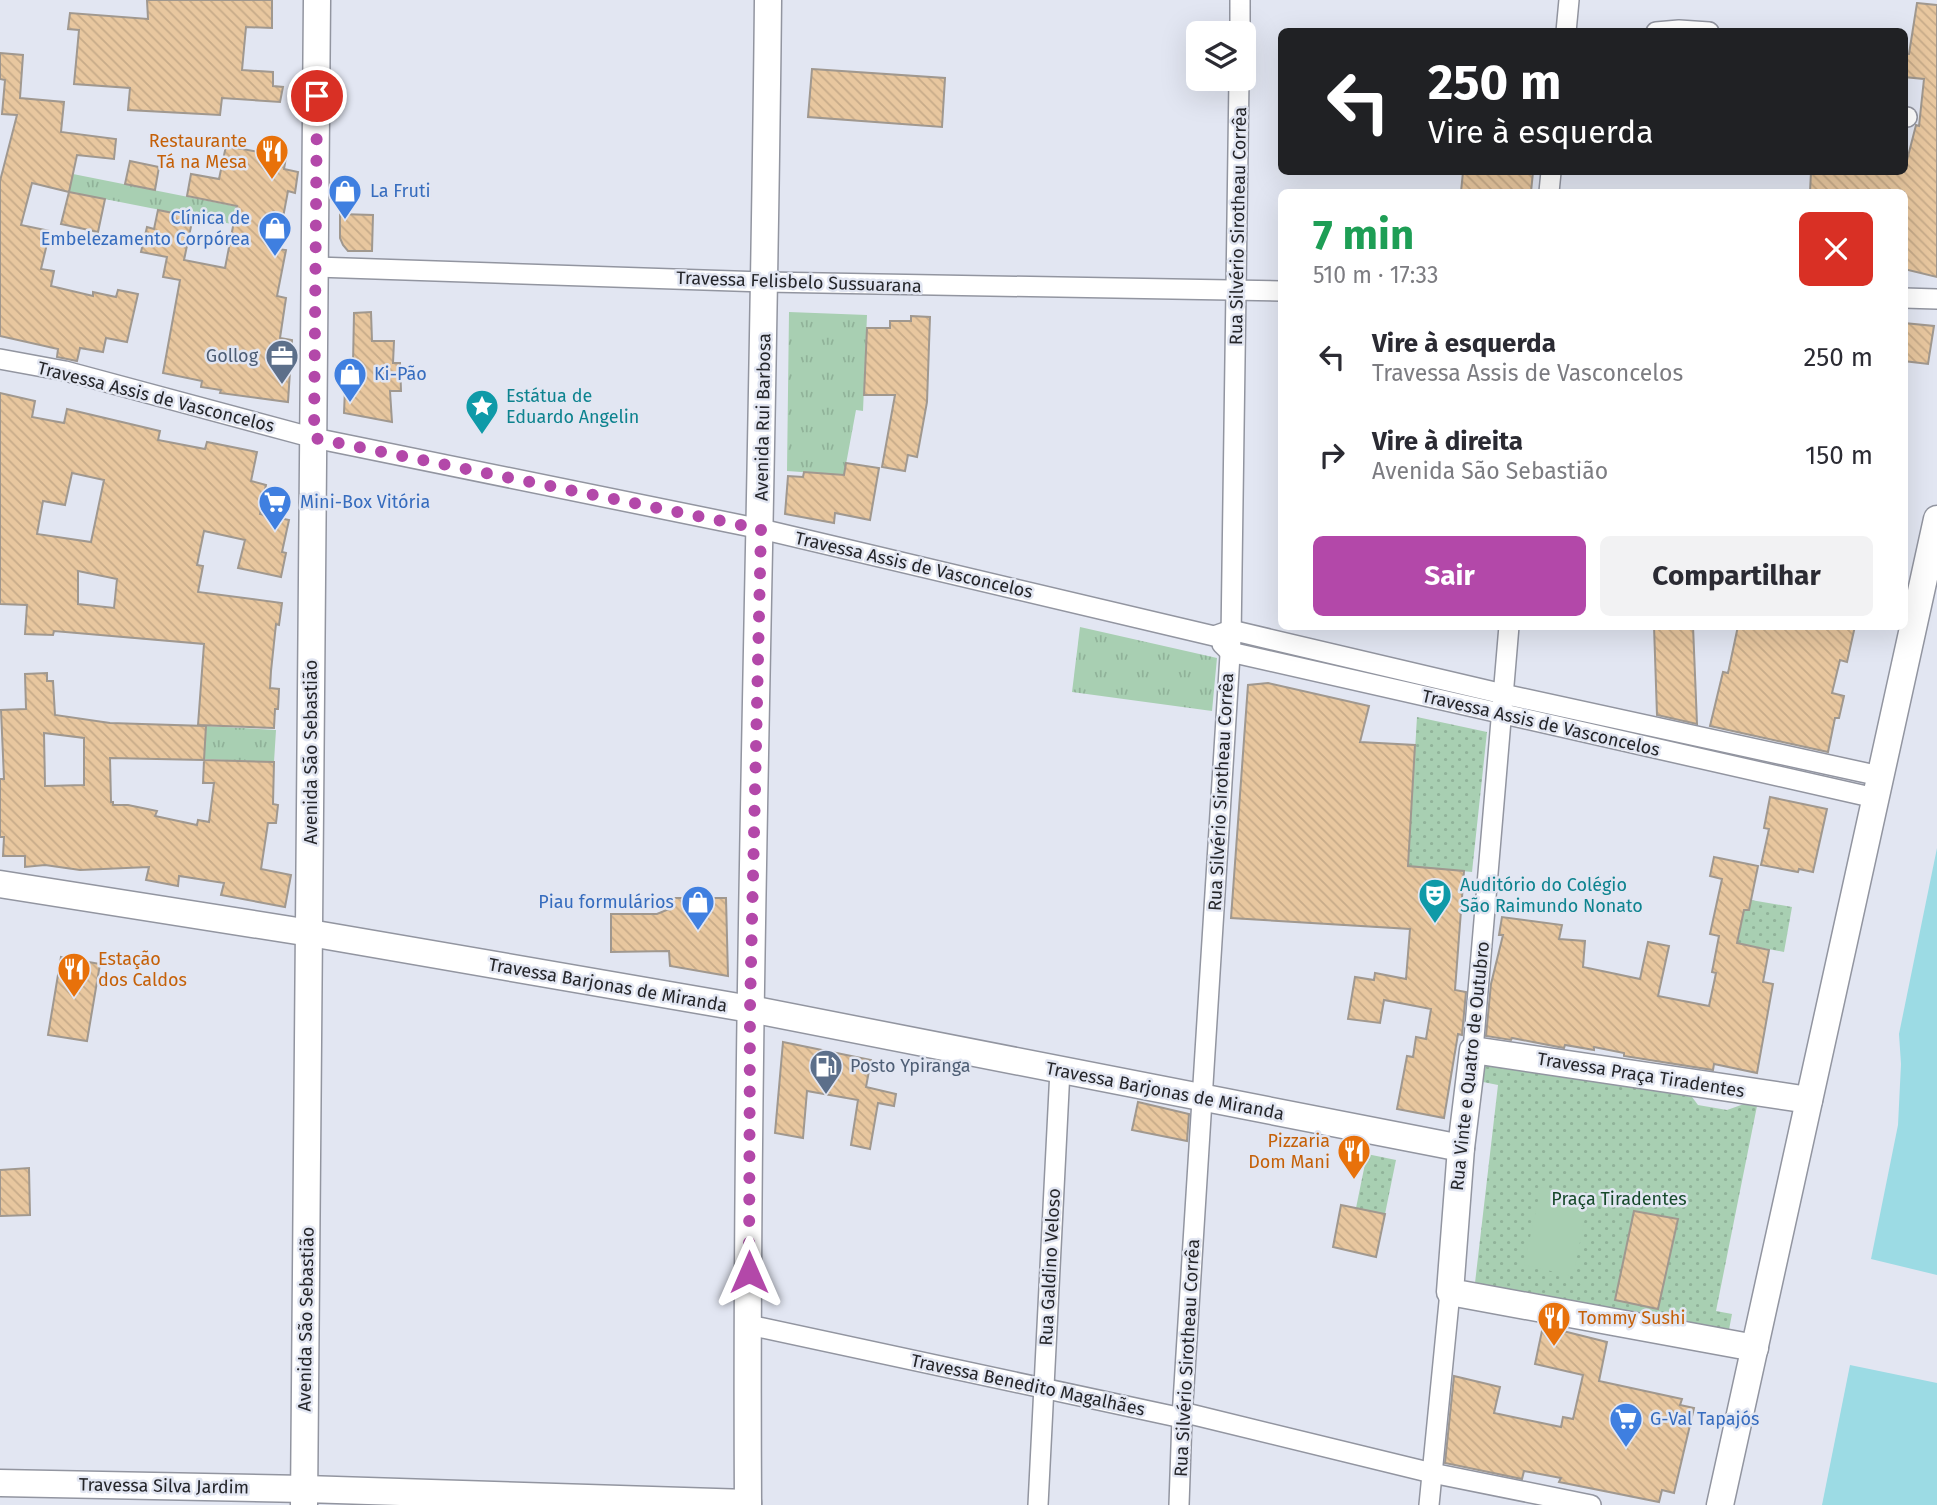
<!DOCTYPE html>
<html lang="pt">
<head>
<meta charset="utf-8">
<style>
	body { margin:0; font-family:"Fira Sans",sans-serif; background:#f2f2f3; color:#2b2b33; height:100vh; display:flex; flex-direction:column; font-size:26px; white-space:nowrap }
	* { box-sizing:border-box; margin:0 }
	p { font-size:23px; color:#7c7c81 }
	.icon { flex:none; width:38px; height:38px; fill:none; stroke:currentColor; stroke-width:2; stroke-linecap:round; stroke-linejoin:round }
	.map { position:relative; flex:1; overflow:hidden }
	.details { position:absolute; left:1278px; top:189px; width:630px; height:441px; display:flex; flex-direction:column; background:#fff; border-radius:10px; box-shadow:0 7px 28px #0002 }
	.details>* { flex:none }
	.hud { position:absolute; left:1278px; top:28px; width:630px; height:147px; border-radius:10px; box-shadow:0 7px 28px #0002; background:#202124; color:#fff; overflow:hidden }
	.controls { position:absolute; left:1186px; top:21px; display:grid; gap:14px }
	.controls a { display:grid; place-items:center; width:70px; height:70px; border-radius:10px; background:#fff; box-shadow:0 7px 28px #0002; font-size:35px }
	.pin { position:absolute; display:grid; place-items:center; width:60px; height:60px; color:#fff; margin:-30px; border:4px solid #fff; border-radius:50%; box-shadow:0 2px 7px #0007 }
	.me { position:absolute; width:77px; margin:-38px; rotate:0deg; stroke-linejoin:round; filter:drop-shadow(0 0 5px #0008) }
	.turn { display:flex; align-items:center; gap:24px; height:147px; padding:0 35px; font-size:32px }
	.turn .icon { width:91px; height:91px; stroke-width:2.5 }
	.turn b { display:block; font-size:49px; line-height:60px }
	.round { display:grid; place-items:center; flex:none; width:74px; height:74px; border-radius:10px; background:#f2f2f3 }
	.overview { display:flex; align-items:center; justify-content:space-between; height:119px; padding:0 35px }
	h1 { font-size:42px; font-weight:700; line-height:52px; color:#1e9e55 }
	.cta { display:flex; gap:14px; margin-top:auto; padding:14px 35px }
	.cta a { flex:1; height:80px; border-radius:10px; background:#b348a9; color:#fff; font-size:28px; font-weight:700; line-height:80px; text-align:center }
	.cta a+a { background:#f2f2f3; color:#2b2b33 }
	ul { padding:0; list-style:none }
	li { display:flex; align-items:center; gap:21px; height:98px; padding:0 35px }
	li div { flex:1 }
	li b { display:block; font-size:26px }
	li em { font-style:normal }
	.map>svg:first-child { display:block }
	.grass { fill:url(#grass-tufts) }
	.park { fill:url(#park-dots) }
	.pitch { fill:#a8cfb2 }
	.water { fill:#9cdbe4 }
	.building { fill:url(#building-back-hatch); stroke:#a0988f; stroke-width:2; fill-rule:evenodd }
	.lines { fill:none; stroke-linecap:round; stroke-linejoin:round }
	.street-casing { stroke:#9295a0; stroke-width:22 }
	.secondary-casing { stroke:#9295a0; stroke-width:29 }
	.street { stroke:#fff; stroke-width:19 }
	.secondary { stroke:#fff; stroke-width:26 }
	.route { stroke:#b348a9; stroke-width:12; stroke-dasharray:0 21.6 }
	.labels { text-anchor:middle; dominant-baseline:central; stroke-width:5; stroke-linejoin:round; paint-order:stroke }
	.food-label { font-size:18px; fill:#c56008; stroke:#e2e6f2; text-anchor:end }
	.shop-label { font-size:18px; fill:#366cbe; stroke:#e2e6f2; text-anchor:start }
	.street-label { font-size:18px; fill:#25262a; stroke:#e2e6f2 }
	.service-label { font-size:18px; fill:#4e5e75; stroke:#e2e6f2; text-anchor:end }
	.culture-label { font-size:18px; fill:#0d838f; stroke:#e2e6f2; text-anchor:start }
	.park-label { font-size:18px; fill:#16492a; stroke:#e2e6f2 }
</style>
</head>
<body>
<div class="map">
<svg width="1937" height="1505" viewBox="0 0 1937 1505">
	<defs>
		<pattern id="grass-tufts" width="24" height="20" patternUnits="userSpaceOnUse" patternTransform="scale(1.75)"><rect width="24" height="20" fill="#a8cfb2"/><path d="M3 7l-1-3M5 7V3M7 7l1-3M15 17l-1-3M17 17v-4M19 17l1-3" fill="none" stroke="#90b299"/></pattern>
		<pattern id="park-dots" width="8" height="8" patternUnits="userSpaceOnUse" patternTransform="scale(1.75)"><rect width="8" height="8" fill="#a8cfb2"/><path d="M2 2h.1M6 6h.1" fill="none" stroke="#90b299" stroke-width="1.8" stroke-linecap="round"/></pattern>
		<pattern id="building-back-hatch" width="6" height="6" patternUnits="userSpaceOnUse" patternTransform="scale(1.75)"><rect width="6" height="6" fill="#e8c79f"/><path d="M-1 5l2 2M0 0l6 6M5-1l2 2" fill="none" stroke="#c7ab89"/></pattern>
	</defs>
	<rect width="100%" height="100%" fill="#e2e6f2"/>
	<g class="grass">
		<path d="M73,174L284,216L282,234L69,192Z"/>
		<path d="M789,312L867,315L863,411L856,410L844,475L787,471Z"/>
		<path d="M1080,627L1217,658L1212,711L1072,692Z"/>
		<path d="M206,726L276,730L274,762L204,759Z"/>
	</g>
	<g class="park">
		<path d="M1417,717L1487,732L1472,872L1408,866Z"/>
		<path d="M1751,900L1792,907L1784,952L1737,943L1744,910H1749Z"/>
		<path d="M1485,1064L1692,1097L1698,1105L1727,1110L1744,1104L1757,1106L1716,1311L1732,1314L1728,1335L1475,1283L1498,1085L1483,1082Z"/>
		<path d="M1367,1154L1396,1160L1385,1214L1356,1208Z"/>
	</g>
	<path class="pitch" d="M1541,1187L1589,1198L1573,1276L1524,1265Z"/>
	<g class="water">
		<path d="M1937,848V1275L1871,1259L1898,1125L1901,1064L1899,1034Z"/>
		<path d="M1850,1365L1937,1383V1505H1822Z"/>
	</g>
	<g class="building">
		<path d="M147,0H272V28L246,27L242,70L273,72V86L283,87L280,102L222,98L220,115L128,110L130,88L74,84L79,30L68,29L70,13L148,19Z"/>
		<path d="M1917,3L1937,5V277L1904,269V192H1810L1811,172H1904L1916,125L1919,126L1924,79L1904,77V54H1909Z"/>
		<path d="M0,53L23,55L20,98L64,102L61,132L116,139L114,159L77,155L69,192L32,183L21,225L50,231L41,269L54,271L51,286L93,296V292L116,297L118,290L138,294L127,342L106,338L103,352L80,348L77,361L57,357L58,349L0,336V181L17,115L2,114L5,80L0,79Z"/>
		<path d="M812,69L945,78L942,127L808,117Z"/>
		<path d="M226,146L286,157L284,169L298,172L295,193L288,191L277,249L286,250L277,296L286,298L280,338L292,340L288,402L220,393L221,390L201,387L202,381L163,373L180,280L163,277L167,257L141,252L147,227L154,229L158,210L193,217L184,260L225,268L237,206L187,196L191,174L219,179Z"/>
		<path d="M130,161L159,167L155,190L125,184Z"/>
		<path d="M1463,172H1533L1531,192H1461Z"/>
		<path d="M69,192L105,199L98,232L61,224Z"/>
		<path d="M340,214L373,215L372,251H348L343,245L340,238Z"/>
		<path d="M371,312L372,341H394L393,363H400L401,391H390L392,422L344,413L346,365L353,364L354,313Z"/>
		<path d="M911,316L930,317L927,402L917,457L908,455L905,471L882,467L895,395H864L867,328H890V321H911Z"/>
		<path d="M1904,323L1934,326L1928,364L1904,361Z"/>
		<path d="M0,393L35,401L32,417L64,423L67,409L160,431L158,440L205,449L207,442L257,452L251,481L266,485L260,514L289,520L282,552L286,553L281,577L238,568L245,540L204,531L197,565L203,566L198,592L282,603L279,625L276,624L271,671L270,688L279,689L278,709H275L274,728L198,725L204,644L54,631L53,635L25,634L27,605L0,604ZM72,473L104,480L91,542L37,534L43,501L65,505ZM78,571L117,579L114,608L78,604Z"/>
		<path d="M846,463L879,468L870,520L835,513L834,523L785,514L788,476L803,477L804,472L844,475Z"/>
		<path d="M1654,626H1693L1697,724L1657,715Z"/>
		<path d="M1738,626H1855L1847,662L1840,660L1832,693L1844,696L1839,718H1835L1828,752L1710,726L1723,672L1728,673Z"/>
		<path d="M47,673V681H53L55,715L110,723L206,726L204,760L274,762L273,804L278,805L276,823H268L261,869L291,875L285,907L221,895L224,883L179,876L178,886L146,880L149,867L80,870L45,865L25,867V856H3L4,837H0V779H4L1,710L26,709L25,674ZM44,733L84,738V785L45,786ZM110,758L204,760L203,783H214L209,822L198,820L197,825L155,816L157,811L128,805H113V802H111Z"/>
		<path d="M1268,683L1369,706L1360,742L1415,745L1408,866L1464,871L1455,990L1466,992L1462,1035L1458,1034L1444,1118L1397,1109L1407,1056L1413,1057L1416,1037L1426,1039L1431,1009L1384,1000L1380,1023L1348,1019L1355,977L1374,980L1375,973L1406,979L1410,929L1231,918L1248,685Z"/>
		<path d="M1770,797L1827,809L1813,872L1799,869L1798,872L1761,865L1769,829L1764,828Z"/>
		<path d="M1714,857L1758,866L1749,910H1744L1737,943L1769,950L1763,982L1773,984L1757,1073L1714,1064L1713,1070L1624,1056V1053L1594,1047V1050L1565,1045L1564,1048L1512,1038L1511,1040L1486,1036L1491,984L1503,935H1499L1502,917L1562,925L1559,939L1585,941L1583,967L1640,979L1648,942L1669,946L1658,996L1709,1006L1716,973L1712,972L1719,936L1710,934L1722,879L1710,876Z"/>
		<path d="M669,898H726L728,976L670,966L669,951L611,952V914H657L669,909Z"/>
		<path d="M61,957L100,964L87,1041L48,1035Z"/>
		<path d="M783,1042L871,1060L866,1087L896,1094L894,1106L878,1103L870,1149L851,1145L858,1100L807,1091L803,1138L775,1133Z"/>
		<path d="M1138,1102L1189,1114L1187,1141L1132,1130Z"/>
		<path d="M29,1168L30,1215L0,1216V1170Z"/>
		<path d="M1341,1205L1385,1214L1376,1257L1333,1247Z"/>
		<path d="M1634,1211L1678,1219L1658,1309L1615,1300Z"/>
		<path d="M1543,1326L1607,1342L1599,1381L1682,1399L1680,1405L1694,1408L1674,1493L1662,1490L1659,1502L1559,1482L1561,1478L1524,1471L1522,1479L1445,1463L1454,1376L1500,1387L1494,1413L1561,1427L1563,1417L1573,1419L1583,1375L1535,1364Z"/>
	</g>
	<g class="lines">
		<defs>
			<g id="street">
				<path d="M1566,32L1569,0"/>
				<path d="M1656,32L1679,30L1709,32"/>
				<path d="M1240,33V0"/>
				<path d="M1904,117H1907"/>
				<path d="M1549,192L1551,172"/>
				<path d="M316,267L766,282L1281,291"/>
				<path d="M1904,298L1937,299"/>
				<path d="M0,359L65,371L314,438L761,529L1214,636L1231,630L1503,694L1880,776"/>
				<path d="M1222,644L1230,652L1875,798"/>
				<path d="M1473,1050L1509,626"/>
				<path d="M749,1325L1182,1418L1186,1413L1432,1473L1591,1505"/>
				<path d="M1038,1505L1060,1070"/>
				<path d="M1179,1505L1182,1418L1231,639L1239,79"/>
				<path d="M1429,1505L1450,1292"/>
			</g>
			<g id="secondary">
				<path d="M0,884L310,933L750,1009L1461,1148"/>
				<path d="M1755,1348L1450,1292L1461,1148L1473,1050L1809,1100"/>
				<path d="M0,1483L305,1489L748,1503"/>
				<path d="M304,1505L317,0"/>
				<path d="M748,1505C745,1003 763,502 768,0"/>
				<path d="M1720,1505L1937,519"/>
			</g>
		</defs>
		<use href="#street" class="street-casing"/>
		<use href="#secondary" class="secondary-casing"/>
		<use href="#street" class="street"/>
		<use href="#secondary" class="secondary"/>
	</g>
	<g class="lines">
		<path class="route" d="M317,96L314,438L761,529L750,1009L749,1272"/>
	</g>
	<defs>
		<symbol id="restaurant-pin" viewBox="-11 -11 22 30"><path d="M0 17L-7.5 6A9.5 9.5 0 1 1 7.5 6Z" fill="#e8710a" stroke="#e2e6f2"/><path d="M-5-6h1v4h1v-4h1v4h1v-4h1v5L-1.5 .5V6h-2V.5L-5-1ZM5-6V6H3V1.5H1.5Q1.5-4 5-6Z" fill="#fff"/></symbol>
		<symbol id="shop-pin" viewBox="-11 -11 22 30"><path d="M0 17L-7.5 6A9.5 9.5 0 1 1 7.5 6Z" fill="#3f7fe0" stroke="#e2e6f2"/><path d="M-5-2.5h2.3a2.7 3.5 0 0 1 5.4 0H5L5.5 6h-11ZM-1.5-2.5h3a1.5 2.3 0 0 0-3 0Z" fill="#fff"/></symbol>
		<symbol id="office-pin" viewBox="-11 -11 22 30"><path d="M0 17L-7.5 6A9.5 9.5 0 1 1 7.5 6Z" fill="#5c6f8a" stroke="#e2e6f2"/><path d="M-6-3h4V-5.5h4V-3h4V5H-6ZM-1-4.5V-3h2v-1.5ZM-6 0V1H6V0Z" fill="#fff"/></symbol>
		<symbol id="sight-pin" viewBox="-11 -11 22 30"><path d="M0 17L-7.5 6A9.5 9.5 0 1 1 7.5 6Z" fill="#0f9aa8" stroke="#e2e6f2"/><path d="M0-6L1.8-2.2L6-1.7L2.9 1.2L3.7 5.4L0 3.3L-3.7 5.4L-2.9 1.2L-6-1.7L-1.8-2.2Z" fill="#fff"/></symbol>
		<symbol id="supermarket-pin" viewBox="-11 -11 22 30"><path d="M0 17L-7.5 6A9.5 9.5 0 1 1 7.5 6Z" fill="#3f7fe0" stroke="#e2e6f2"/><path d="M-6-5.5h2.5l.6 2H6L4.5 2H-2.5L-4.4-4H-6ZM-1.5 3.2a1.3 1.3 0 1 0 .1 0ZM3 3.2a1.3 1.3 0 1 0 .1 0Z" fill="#fff"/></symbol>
		<symbol id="theatre-pin" viewBox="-11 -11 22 30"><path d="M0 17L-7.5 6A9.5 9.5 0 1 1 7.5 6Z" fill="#0f9aa8" stroke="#e2e6f2"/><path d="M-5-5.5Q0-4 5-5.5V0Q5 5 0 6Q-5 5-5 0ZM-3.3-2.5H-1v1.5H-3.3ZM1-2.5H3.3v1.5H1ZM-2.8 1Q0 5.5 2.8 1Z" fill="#fff"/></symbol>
		<symbol id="fuel-pin" viewBox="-11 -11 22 30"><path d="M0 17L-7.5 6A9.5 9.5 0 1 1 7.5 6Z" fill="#5c6f8a" stroke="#e2e6f2"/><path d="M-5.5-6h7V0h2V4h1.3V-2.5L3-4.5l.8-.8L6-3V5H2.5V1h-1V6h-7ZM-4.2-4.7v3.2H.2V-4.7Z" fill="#fff"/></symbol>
	</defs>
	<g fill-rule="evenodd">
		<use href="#restaurant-pin" x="253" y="132" width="38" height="52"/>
		<use href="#shop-pin" x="326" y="172" width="38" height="52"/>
		<use href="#shop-pin" x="256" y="209" width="38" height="52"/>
		<use href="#office-pin" x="263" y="337" width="38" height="52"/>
		<use href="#shop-pin" x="331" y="355" width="38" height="52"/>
		<use href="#sight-pin" x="463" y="387" width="38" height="52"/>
		<use href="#supermarket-pin" x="256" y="483" width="38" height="52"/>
		<use href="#theatre-pin" x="1416" y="876" width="38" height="52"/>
		<use href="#shop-pin" x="679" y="883" width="38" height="52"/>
		<use href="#restaurant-pin" x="55" y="950" width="38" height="52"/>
		<use href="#fuel-pin" x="807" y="1047" width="38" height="52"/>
		<use href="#restaurant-pin" x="1335" y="1132" width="38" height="52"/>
		<use href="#restaurant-pin" x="1535" y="1299" width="38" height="52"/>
		<use href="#supermarket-pin" x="1607" y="1400" width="38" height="52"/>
	</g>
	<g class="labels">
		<g class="food-label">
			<text x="247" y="141">Restaurante<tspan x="247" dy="21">Tá na Mesa</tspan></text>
			<text x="98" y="959" text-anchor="start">Estação<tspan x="98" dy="21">dos Caldos</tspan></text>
			<text x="1330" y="1141">Pizzaria<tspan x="1330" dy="21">Dom Mani</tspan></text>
			<text x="1578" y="1318" text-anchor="start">Tommy Sushi</text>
		</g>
		<g class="shop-label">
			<text x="370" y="191">La Fruti</text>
			<text x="250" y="218" text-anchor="end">Clínica de<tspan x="250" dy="21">Embelezamento Corpórea</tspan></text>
			<text x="374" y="374">Ki-Pão</text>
			<text x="300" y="502">Mini-Box Vitória</text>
			<text x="674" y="902" text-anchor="end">Piau formulários</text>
			<text x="1650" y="1419">G-Val Tapajós</text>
		</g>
		<g class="street-label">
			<text transform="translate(1238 226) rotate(-89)">Rua Silvério Sirotheau Corrêa</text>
			<text transform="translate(799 282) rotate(2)">Travessa Felisbelo Sussuarana</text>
			<text transform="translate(156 397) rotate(14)">Travessa Assis de Vasconcelos</text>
			<text transform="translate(763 417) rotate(-89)">Avenida Rui Barbosa</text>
			<text transform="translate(914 565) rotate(13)">Travessa Assis de Vasconcelos</text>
			<text transform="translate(1541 723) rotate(13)">Travessa Assis de Vasconcelos</text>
			<text transform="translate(311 752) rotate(-90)">Avenida São Sebastião</text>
			<text transform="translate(1221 792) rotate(-87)">Rua Silvério Sirotheau Corrêa</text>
			<text transform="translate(608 985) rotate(10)">Travessa Barjonas de Miranda</text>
			<text transform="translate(1470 1066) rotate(-84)">Rua Vinte e Quatro de Outubro</text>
			<text transform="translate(1641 1075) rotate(9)">Travessa Praça Tiradentes</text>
			<text transform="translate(1165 1091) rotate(11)">Travessa Barjonas de Miranda</text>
			<text transform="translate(1050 1267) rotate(-87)">Rua Galdino Veloso</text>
			<text transform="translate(306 1319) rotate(-89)">Avenida São Sebastião</text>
			<text transform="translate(1187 1358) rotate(-87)">Rua Silvério Sirotheau Corrêa</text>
			<text transform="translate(1028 1385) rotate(12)">Travessa Benedito Magalhães</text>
			<text transform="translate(164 1486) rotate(1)">Travessa Silva Jardim</text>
		</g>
		<g class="service-label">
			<text x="258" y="356">Gollog</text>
			<text x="850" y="1066" text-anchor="start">Posto Ypiranga</text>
		</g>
		<g class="culture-label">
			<text x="506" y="396">Estátua de<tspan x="506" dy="21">Eduardo Angelin</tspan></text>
			<text x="1460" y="885">Auditório do Colégio<tspan x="1460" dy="21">São Raimundo Nonato</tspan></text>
		</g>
		<g class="park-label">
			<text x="1619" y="1199">Praça Tiradentes</text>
		</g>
	</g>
</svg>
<div class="controls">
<a><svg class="icon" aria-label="layers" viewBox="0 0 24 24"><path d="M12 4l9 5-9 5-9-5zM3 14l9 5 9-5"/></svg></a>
</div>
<div class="pin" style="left:317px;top:96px;background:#d93025"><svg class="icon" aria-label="arrive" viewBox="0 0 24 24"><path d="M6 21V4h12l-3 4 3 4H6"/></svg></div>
<svg class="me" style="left:749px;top:1272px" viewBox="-20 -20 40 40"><path d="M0-17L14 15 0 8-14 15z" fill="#b348a9" stroke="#fff" stroke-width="4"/></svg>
<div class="hud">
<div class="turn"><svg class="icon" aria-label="left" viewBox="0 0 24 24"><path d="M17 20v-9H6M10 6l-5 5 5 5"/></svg><div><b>250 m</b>Vire à esquerda</div></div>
</div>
<section class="details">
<div class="overview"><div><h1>7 min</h1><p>510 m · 17:33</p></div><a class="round" style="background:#d93025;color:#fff"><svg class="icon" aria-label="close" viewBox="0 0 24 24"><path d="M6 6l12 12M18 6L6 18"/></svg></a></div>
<ul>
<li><svg class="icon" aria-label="left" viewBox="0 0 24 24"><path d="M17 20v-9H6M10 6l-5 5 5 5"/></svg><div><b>Vire à esquerda</b><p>Travessa Assis de Vasconcelos</p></div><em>250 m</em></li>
<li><svg class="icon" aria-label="right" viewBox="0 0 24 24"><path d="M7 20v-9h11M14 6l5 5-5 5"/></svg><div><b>Vire à direita</b><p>Avenida São Sebastião</p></div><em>150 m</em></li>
</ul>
<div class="cta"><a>Sair</a><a>Compartilhar</a></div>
</section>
</div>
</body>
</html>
